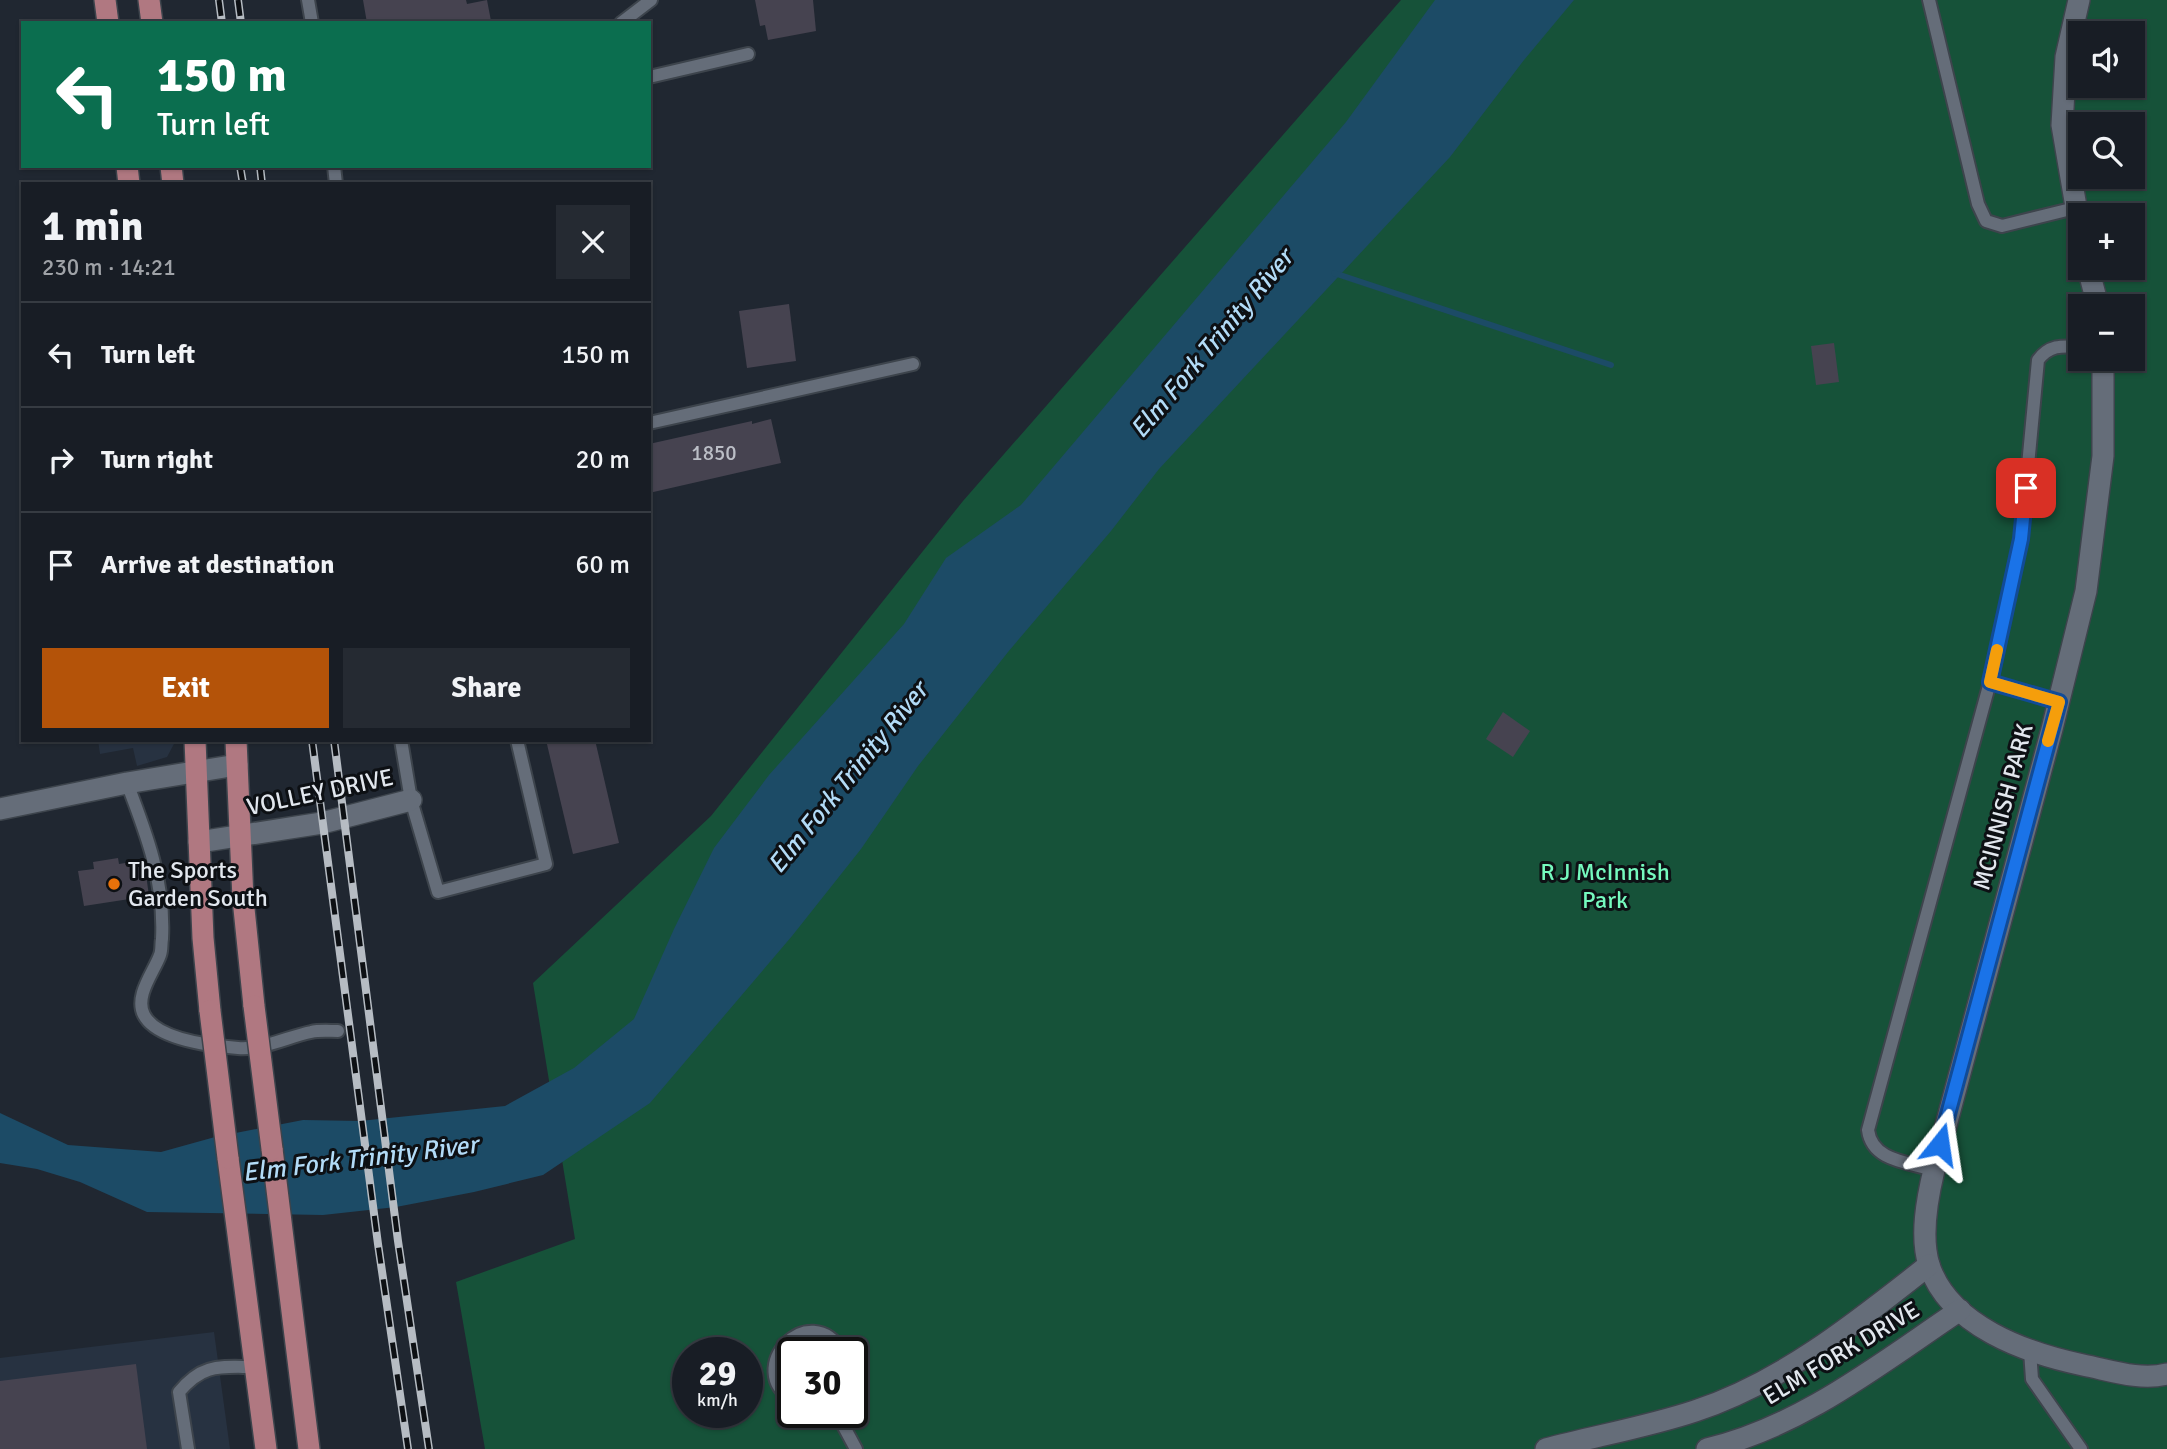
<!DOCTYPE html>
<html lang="en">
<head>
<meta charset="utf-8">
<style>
	body { margin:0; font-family:Signika,sans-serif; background:#252a32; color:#f1f3f6; height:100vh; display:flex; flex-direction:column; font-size:26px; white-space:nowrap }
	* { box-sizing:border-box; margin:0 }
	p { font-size:23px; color:#9fa2a7 }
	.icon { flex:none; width:38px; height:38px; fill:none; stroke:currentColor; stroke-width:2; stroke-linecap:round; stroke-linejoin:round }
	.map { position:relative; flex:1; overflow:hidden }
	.panel { position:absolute; left:21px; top:182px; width:630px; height:560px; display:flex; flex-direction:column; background:#181d25; border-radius:0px; box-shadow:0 2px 5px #0004,0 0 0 2px #363b42 }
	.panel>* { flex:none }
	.guide { position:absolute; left:21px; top:21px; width:630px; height:147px; border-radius:0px; box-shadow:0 2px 5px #0004,0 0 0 2px #363b42; background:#0b6e4f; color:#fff; overflow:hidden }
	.controls { position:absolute; left:2068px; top:21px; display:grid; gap:14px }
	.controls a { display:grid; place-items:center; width:77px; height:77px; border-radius:0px; background:#181d25; box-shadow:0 2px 5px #0004,0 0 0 2px #363b42; font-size:35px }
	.speed { position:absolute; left:672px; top:1337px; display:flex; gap:14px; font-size:35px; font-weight:700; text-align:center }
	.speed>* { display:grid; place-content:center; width:91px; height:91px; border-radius:50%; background:#181d25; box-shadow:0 2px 5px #0004,0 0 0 2px #363b42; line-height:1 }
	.speed small { font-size:18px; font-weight:400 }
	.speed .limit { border:4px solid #111; border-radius:10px; background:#fff; color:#111 }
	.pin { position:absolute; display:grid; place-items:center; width:60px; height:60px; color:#fff; margin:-30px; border-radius:14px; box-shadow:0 4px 10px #0006 }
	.me { position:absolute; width:77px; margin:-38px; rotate:15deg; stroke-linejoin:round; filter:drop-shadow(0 0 5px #0008) }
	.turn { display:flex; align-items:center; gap:24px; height:147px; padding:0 21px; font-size:32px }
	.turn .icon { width:91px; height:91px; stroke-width:2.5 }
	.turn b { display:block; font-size:49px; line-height:60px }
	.round { display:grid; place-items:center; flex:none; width:74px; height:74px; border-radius:0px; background:#252a32 }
	.summary { display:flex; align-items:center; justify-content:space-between; height:119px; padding:0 21px }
	h1 { font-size:42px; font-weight:800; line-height:52px }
	.button { display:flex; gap:14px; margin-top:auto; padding:14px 21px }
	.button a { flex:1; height:80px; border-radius:0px; background:#b45309; color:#fff; font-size:28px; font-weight:800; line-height:80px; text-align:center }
	.button a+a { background:#252a32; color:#f1f3f6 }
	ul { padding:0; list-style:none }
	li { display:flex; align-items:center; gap:21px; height:105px; padding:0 21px; border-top:2px solid #363b42 }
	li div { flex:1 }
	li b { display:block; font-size:26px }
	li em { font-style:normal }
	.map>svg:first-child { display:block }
	.built { fill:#273241 }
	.green { fill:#165239; fill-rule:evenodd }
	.water { fill:#1c4b66 }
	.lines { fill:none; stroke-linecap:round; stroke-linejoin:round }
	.stream { stroke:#1c4b66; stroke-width:6 }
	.building { fill:#464350 }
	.lane-casing { stroke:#3d444c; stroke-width:16 }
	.street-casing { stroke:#3d444c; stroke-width:24 }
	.primary-casing { stroke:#3d444c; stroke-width:24 }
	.lane { stroke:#656d79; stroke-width:12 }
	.street { stroke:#656d79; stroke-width:21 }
	.primary { stroke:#b07881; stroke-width:21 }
	.rail-casing { stroke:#b6bcc3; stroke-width:8 }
	.rail { stroke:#0d1014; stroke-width:5; stroke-dasharray:16; stroke-linecap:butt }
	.primary-bridge-casing { stroke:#3d444c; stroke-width:24; stroke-linecap:butt }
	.primary-bridge { stroke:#b07881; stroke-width:21 }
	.route-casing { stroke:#114b97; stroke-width:18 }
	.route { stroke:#1a73e8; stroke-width:12 }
	.slow { stroke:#f59e0b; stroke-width:12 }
	.food-dot { fill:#e8710a; stroke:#0d1014; stroke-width:2.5 }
	.labels { text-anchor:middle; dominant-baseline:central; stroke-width:6; stroke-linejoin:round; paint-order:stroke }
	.number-label { font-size:21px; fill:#bbbec6 }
	.street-label { font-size:24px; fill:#e2e7ee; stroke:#0d1014 }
	.poi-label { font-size:24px; fill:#e2e7ee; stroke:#0d1014; text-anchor:start }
	.park-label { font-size:24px; fill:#75f9be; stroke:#0d1014 }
	.water-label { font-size:26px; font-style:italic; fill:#b2dbf7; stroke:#0d1014 }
</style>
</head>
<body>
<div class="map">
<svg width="2167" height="1449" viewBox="0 0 2167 1449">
	<rect width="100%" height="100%" fill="#202731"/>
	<g class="built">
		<path d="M98,740H175V742L167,757L137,766L133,748L100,754Z"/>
		<path d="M214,1332L230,1449H0V1358Z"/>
	</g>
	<path class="green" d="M1401,0H2167V1449H485L456,1282L575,1239L533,983L711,816L963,501ZM2081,33H2133V86H2081ZM2081,124H2133V177H2081ZM2081,215H2133V268H2081ZM2081,306H2133V359H2081ZM688,1353H747V1412H688ZM793,1353H852V1412H793Z"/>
	<path class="water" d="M1435,0H1574L1524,60L1450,157L1159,469L1111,531L1008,652L918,766L861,849L792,936L650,1103L543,1175L474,1192L396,1207L323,1215L147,1212L80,1182L37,1169L0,1163V1113L68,1145L161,1152L215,1137L303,1120L360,1121L505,1106L574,1068L634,1019L674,929L714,848L769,775L904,624L946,558L1021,505L1346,122Z"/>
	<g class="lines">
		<path class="stream" d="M1334,273L1611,365"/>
	</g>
	<g class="building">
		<path d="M363,0H466L467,4L487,0L491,21L367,23Z"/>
		<path d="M755,0H813L816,31L768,40L765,25L760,26Z"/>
		<path d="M789,304L796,361L747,368L739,311Z"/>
		<path d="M1834,343L1839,382L1816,385L1811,346Z"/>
		<path d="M771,419L781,463L649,493V444L752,421V424Z"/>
		<path d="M1503,712L1530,731L1513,757L1486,739Z"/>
		<path d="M546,740H595L619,843L573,854Z"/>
		<path d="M118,858L119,864L144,860L149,896L84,906L78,871L94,869L93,862Z"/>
		<path d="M136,1364L147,1449H0V1381Z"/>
	</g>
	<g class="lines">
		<defs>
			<g id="lane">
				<path d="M308,0L312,23"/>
				<path d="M1929,0L1978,204L1986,221L2002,226L2075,208"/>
				<path d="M621,23L651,0"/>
				<path d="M649,77L748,54"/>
				<path d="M334,166L336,184"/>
				<path d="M649,423L913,364"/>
				<path d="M2059,702L1990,682L2021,539L2038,360C2050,344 2063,346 2081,347"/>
				<path d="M401,740L411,800L438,892L546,864L517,740"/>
				<path d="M127,783C147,835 165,883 162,939C161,944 162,950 160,955C154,972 134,996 144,1015C157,1040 213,1046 238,1048C263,1050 287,1037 311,1032C319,1030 329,1031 338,1031"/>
				<path d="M1934,1170C1907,1162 1872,1161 1868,1130L1990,682"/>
				<path d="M2030,1351L2032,1379L2081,1449"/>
				<path d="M793,1399C742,1371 809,1295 843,1353"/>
				<path d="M836,1412L856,1449"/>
				<path d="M188,1449L179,1392C203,1363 220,1367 254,1367"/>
			</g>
			<g id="street">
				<path d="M2079,0L2066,57L2062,125L2081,236"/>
				<path d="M2088,268L2098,306"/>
				<path d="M2103,359V456L2086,591L2052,729L1934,1170C1927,1199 1920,1236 1929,1265C1949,1326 2026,1353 2083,1365C2109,1370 2140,1381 2167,1374"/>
				<path d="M0,809L127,783L237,765"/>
				<path d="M199,842L322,823L411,800"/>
				<path d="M1546,1449C1595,1436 1647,1427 1695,1411C1783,1382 1858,1321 1929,1265"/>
				<path d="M1707,1449C1801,1427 1881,1363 1960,1310"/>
			</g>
			<g id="primary">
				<path d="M105,0L108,23"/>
				<path d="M149,0L152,23"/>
				<path d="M127,166L129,184"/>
				<path d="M171,166L173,184"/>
				<path d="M195,740L203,938L210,1011"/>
				<path d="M236,740L243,899L254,1006"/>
				<path d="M272,1149L309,1449"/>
				<path d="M228,1158L266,1449"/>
			</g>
		</defs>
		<use href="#lane" class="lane-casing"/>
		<use href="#street" class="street-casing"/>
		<use href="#primary" class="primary-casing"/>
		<use href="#lane" class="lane"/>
		<use href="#street" class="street"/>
		<use href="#primary" class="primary"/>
		<defs>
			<g id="rail">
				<path d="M219,0L222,23"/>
				<path d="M238,0L241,23"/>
				<path d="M240,166L243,184"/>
				<path d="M260,166L262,184"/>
				<path d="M312,740L378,1244L408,1449"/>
				<path d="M334,740L398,1241L429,1449"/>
			</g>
		</defs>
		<use href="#rail" class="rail-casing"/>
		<use href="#rail" class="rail"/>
		<defs>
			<g id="primary-bridge">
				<path d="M254,1006L272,1149"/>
				<path d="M210,1011L228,1158"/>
			</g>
		</defs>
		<use href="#primary-bridge" class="primary-bridge-casing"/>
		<use href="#primary-bridge" class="primary-bridge"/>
	</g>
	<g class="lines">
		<defs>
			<path id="route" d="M1940,1144L2059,702L1990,682L2021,539L2026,488"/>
		</defs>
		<use href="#route" class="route-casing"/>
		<use href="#route" class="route"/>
		<path class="slow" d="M1997,650L1990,682L2059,702L2048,741"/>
	</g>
	<circle class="food-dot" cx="114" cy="884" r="7"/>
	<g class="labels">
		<g class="number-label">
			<text x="714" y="453">1850</text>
		</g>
		<g class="street-label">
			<text transform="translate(320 792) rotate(-12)">VOLLEY DRIVE</text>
			<text transform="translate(2003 807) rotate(-75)">MCINNISH PARK</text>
			<text transform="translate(1841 1353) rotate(-31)">ELM FORK DRIVE</text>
		</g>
		<g class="poi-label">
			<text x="128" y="870">The Sports<tspan x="128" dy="28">Garden South</tspan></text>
		</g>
		<g class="park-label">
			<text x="1605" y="872">R J McInnish<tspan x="1605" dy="28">Park</tspan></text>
		</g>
		<g class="water-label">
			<text transform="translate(1212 344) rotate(-50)">Elm Fork Trinity River</text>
			<text transform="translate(848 778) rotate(-51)">Elm Fork Trinity River</text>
			<text transform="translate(360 1159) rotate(-7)">Elm Fork Trinity River</text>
		</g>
	</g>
</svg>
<div class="controls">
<a><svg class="icon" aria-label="sound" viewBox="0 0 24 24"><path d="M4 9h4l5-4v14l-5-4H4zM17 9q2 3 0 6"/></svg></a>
<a><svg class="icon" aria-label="search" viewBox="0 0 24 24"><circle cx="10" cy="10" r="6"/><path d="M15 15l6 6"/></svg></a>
<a>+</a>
<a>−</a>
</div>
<div class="speed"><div>29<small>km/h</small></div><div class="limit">30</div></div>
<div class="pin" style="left:2026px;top:488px;background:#d93025"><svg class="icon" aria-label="arrive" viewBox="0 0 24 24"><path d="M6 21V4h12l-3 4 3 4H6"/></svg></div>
<svg class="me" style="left:1940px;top:1144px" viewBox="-20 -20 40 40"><path d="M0-17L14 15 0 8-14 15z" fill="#1a73e8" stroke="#fff" stroke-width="4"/></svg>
<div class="guide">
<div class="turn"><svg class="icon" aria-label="left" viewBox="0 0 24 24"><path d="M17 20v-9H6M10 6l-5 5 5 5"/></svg><div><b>150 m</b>Turn left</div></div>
</div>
<section class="panel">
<div class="summary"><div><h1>1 min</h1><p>230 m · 14:21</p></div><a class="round"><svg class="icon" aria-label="close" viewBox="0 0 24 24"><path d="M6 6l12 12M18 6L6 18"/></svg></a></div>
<ul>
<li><svg class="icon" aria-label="left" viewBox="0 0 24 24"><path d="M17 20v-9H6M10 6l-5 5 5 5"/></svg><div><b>Turn left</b></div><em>150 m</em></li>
<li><svg class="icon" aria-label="right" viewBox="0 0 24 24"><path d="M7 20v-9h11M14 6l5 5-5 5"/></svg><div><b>Turn right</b></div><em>20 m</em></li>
<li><svg class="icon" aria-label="arrive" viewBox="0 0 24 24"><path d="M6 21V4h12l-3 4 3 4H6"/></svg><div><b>Arrive at destination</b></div><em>60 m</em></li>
</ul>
<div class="button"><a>Exit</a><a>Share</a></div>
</section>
</div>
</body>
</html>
